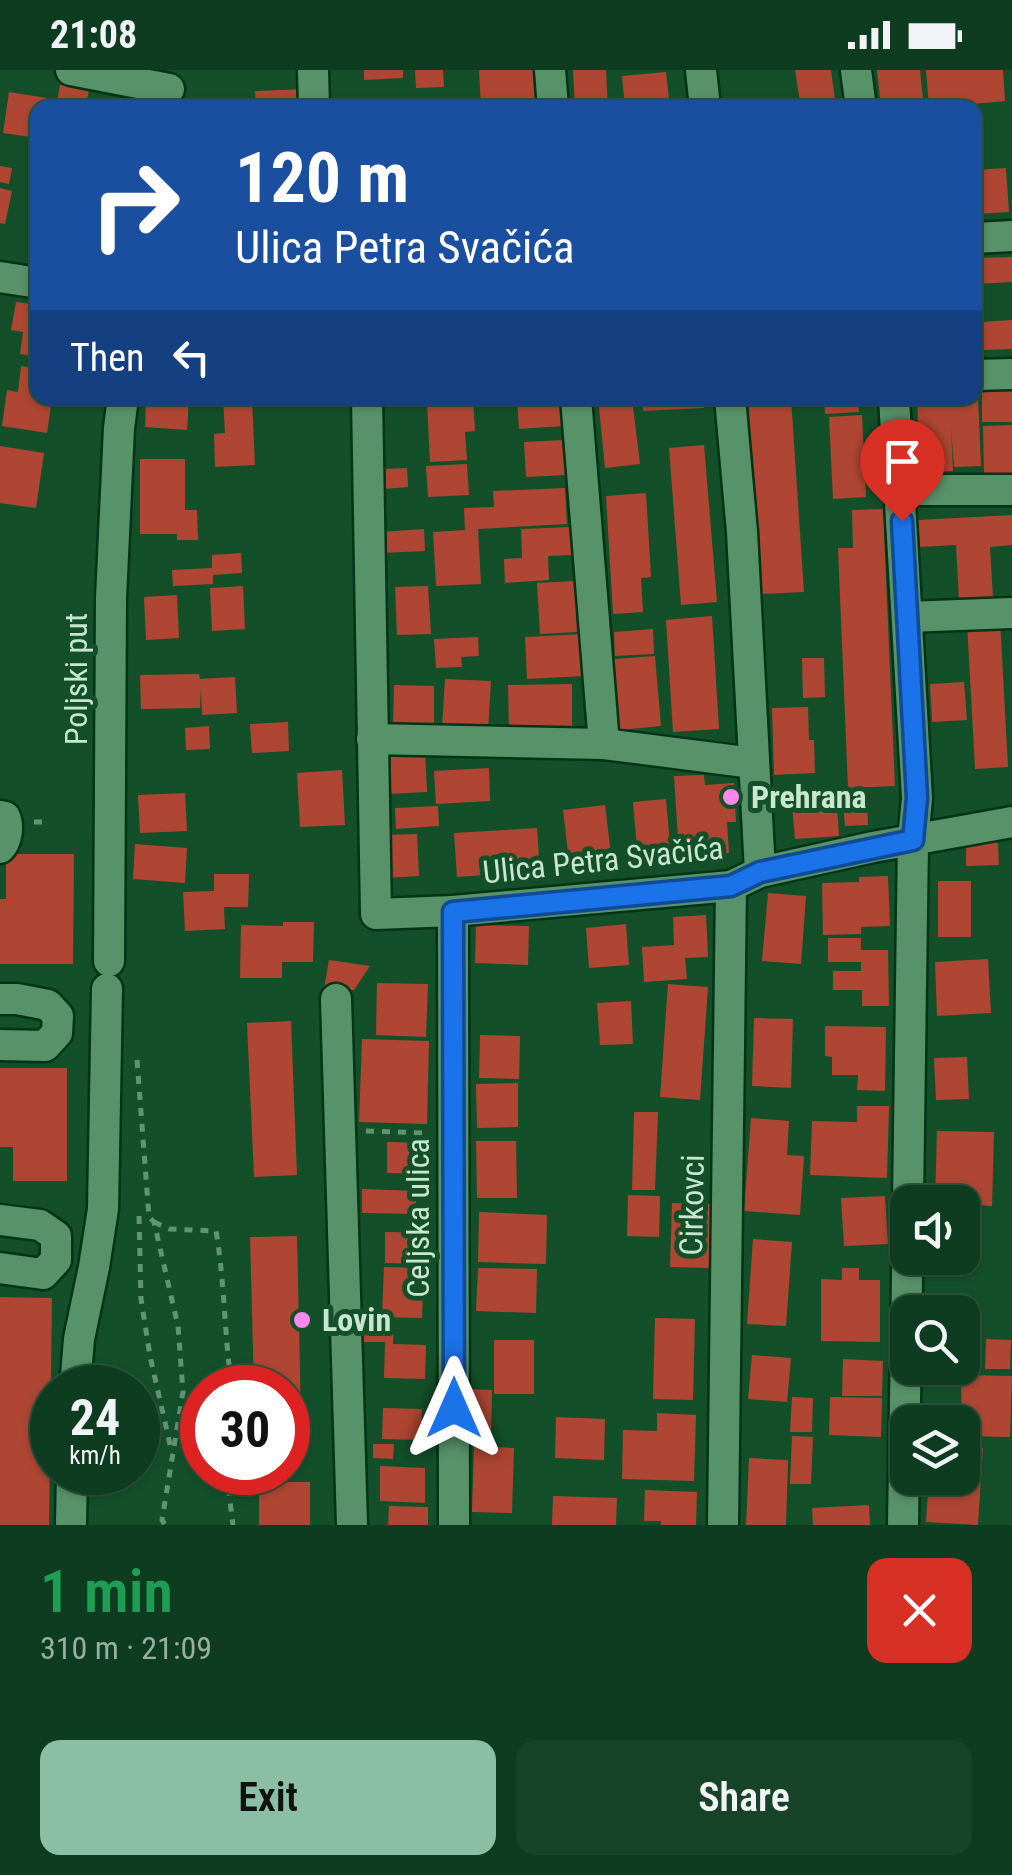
<!DOCTYPE html>
<html lang="en">
<head>
<meta charset="utf-8">
<style>
	body { margin:0; font-family:"Roboto Condensed",sans-serif; background:#174329; color:#f1f3f6; height:100vh; display:flex; flex-direction:column; font-size:38px; white-space:nowrap }
	* { box-sizing:border-box; margin:0 }
	p { font-size:32px; color:#9bada5 }
	.icon { flex:none; width:55px; height:55px; fill:none; stroke:currentColor; stroke-width:2; stroke-linecap:round; stroke-linejoin:round }
	.map { position:relative; height:1455px; overflow:hidden }
	.drawer { display:flex; flex-direction:column; background:#0e3c20; flex:1 }
	.drawer>* { flex:none }
	.hud { position:absolute; left:30px; top:30px; width:952px; height:305px; border-radius:20px; box-shadow:0 2px 8px #0004,0 0 0 2px #2e563e; background:#1a4fa0; color:#fff; overflow:hidden }
	.fabs { position:absolute; left:890px; top:1115px; display:grid; gap:20px }
	.fabs a { display:grid; place-items:center; width:90px; height:90px; border-radius:20px; background:#0e3c20; box-shadow:0 2px 8px #0004,0 0 0 2px #2e563e; font-size:50px }
	.speed { position:absolute; left:30px; top:1295px; display:flex; gap:20px; font-size:50px; font-weight:700; text-align:center }
	.speed>* { display:grid; place-content:center; width:130px; height:130px; border-radius:50%; background:#0e3c20; box-shadow:0 2px 8px #0004,0 0 0 2px #2e563e; line-height:1 }
	.speed small { font-size:25px; font-weight:400 }
	.speed .limit { border:15px solid #d22; background:#fff; color:#111 }
	.pin { position:absolute; display:grid; place-items:center; width:85px; height:85px; color:#fff; margin:-102px -42px; border-radius:50% 50% 50% 0; rotate:-45deg; box-shadow:0 0 10px #0007 }
	.pin .icon { rotate:45deg }
	.me { position:absolute; width:110px; margin:-55px; rotate:0deg; stroke-linejoin:round; filter:drop-shadow(0 0 8px #0008) }
	.turn { display:flex; align-items:center; gap:35px; height:210px; padding:0 40px; font-size:45px }
	.turn .icon { width:130px; height:130px; stroke-width:2.5 }
	.turn b { display:block; font-size:70px; line-height:85px }
	.then { display:flex; align-items:center; height:95px; padding:0 40px; background:#0003; gap:20px; font-size:38px }
	.round { display:grid; place-items:center; flex:none; width:105px; height:105px; border-radius:20px; background:#174329 }
	.head { display:flex; align-items:center; justify-content:space-between; height:170px; padding:0 40px }
	h1 { font-size:60px; font-weight:600; line-height:75px; color:#1e9e55 }
	.action { display:flex; gap:20px; margin-top:auto; padding:20px 40px }
	.action a { flex:1; height:115px; border-radius:20px; background:#8abfa5; color:#111; font-size:40px; font-weight:600; line-height:115px; text-align:center }
	.action a+a { background:#174329; color:#f1f3f6 }
	.status { display:flex; justify-content:space-between; align-items:center; height:70px; padding:0 50px; background:#0e3c20; direction:ltr }
	.status svg { height:28px; fill:currentColor }
	.map>svg:first-child { display:block }
	.building { fill:#ae4633 }
	.lines { fill:none; stroke-linecap:round; stroke-linejoin:round }
	.minor-casing { stroke:#043317; stroke-width:35 }
	.path { stroke:#649374; stroke-width:5; stroke-dasharray:8 8; stroke-linecap:butt }
	.minor { stroke:#589268; stroke-width:30 }
	.route-casing { stroke:#114b97; stroke-width:25 }
	.route { stroke:#1a73e8; stroke-width:18 }
	.poi-dot { fill:#f888ea; stroke:#13502a; stroke-width:4 }
	.labels { text-anchor:middle; dominant-baseline:central; stroke-width:10; stroke-linejoin:round; paint-order:stroke }
	.street-label { font-size:32px; fill:#c9e6cf; stroke:#13502a }
	.poi-label { font-size:32px; font-weight:bold; fill:#c9e6cf; stroke:#13502a; text-anchor:start }
</style>
</head>
<body>
<div class="status"><b>21:08</b><svg viewBox="0 0 49 12"><path d="M0 12V9h3v3zM5 12V6h3v6zM10 12V3h3v9zM15 12V0h3v12zM26 1h20v11H26zM47 4h2v5h-2z"/></svg></div>
<div class="map">
<svg width="1012" height="1455" viewBox="0 0 1012 1455">
	<rect width="100%" height="100%" fill="#13502a"/>
	<g class="building">
		<path d="M364,0H403V8L364,10Z"/>
		<path d="M415,0H443L444,17L416,18Z"/>
		<path d="M479,0H535L537,38H481Z"/>
		<path d="M573,0H606L608,38H575Z"/>
		<path d="M795,0H831L836,38H801Z"/>
		<path d="M877,0H920L924,38H881Z"/>
		<path d="M926,0H1003L1005,31L972,34V38H929Z"/>
		<path d="M666,2L670,38H625L622,6Z"/>
		<path d="M60,15L89,19L86,38H56Z"/>
		<path d="M305,19L306,38H256L255,21Z"/>
		<path d="M9,22L47,28L46,38H38V68L3,63Z"/>
		<path d="M0,96L12,98L9,114L0,112Z"/>
		<path d="M1006,98L1009,142L975,144V100Z"/>
		<path d="M0,118L12,121L5,154L0,153Z"/>
		<path d="M1012,187V212L976,214L975,188Z"/>
		<path d="M16,232L38,235V287L20,284L23,262L11,260Z"/>
		<path d="M1012,250V279L984,280L982,252Z"/>
		<path d="M21,296L38,299V328H52L47,363L2,356L7,320L18,322Z"/>
		<path d="M1012,317V352H982V318Z"/>
		<path d="M146,328H189L187,360L145,357Z"/>
		<path d="M223,328H252L255,395L215,397L214,364L225,363Z"/>
		<path d="M432,328H473L475,361L465,362L467,390L430,392L427,331L432,330Z"/>
		<path d="M517,328H562L564,356L519,359Z"/>
		<path d="M598,328H632L640,394L605,398Z"/>
		<path d="M642,328H703L704,338L643,341Z"/>
		<path d="M748,328H791L804,522L762,524Z"/>
		<path d="M824,328H858L859,342L825,344Z"/>
		<path d="M917,328H978L981,396L954,397L951,358L953,401L920,402Z"/>
		<path d="M862,345L866,427L833,429L829,347Z"/>
		<path d="M1012,355V404H984L983,356Z"/>
		<path d="M564,370L565,405L526,407L524,372Z"/>
		<path d="M704,375L717,532L681,535L669,378Z"/>
		<path d="M0,376L44,383L36,438L0,433Z"/>
		<path d="M140,389H185V440H197L198,470H177V464H140Z"/>
		<path d="M467,394L469,425L428,427L426,396Z"/>
		<path d="M407,398L408,417L384,419L383,399Z"/>
		<path d="M565,418L567,454L478,459L481,514L436,516L433,462L465,460L464,438L494,437L493,421Z"/>
		<path d="M646,423L651,507L641,508L643,542L613,544L606,426Z"/>
		<path d="M883,439L895,716L848,718L838,478H853L852,440Z"/>
		<path d="M1012,445V475L990,477L993,528L959,530L956,475L920,477L918,450Z"/>
		<path d="M570,457L572,485L548,486L549,510L505,513L504,489L522,488L521,459Z"/>
		<path d="M424,459L425,481L381,483L380,462Z"/>
		<path d="M241,483L242,503L213,505V514L173,516L172,500L212,498V485Z"/>
		<path d="M575,511L577,562L540,564L537,513Z"/>
		<path d="M243,516L245,559L212,561L210,518Z"/>
		<path d="M428,516L431,564L397,565L395,517Z"/>
		<path d="M177,525L179,568L146,570L144,527Z"/>
		<path d="M712,546L719,659L673,662L666,550Z"/>
		<path d="M1000,550L1008,697L975,699L967,552Z"/>
		<path d="M653,559L654,584L615,586L614,562Z"/>
		<path d="M583,564L585,606L527,609L525,567Z"/>
		<path d="M478,567L479,586L461,587L462,597L436,598L434,569Z"/>
		<path d="M655,586L661,656L620,660L614,589Z"/>
		<path d="M802,588H824L825,627L803,628Z"/>
		<path d="M199,604L200,609L235,607L237,643L202,645L201,618L200,638L141,639L140,605Z"/>
		<path d="M445,609L491,611L488,661L442,658Z"/>
		<path d="M964,612L967,650L932,652L930,614Z"/>
		<path d="M572,614V662L509,663L508,615Z"/>
		<path d="M394,615L434,616V658L393,657Z"/>
		<path d="M808,637L809,670H814L815,703L774,705L772,638Z"/>
		<path d="M288,652L289,681L252,683L250,654Z"/>
		<path d="M209,656L210,679L186,680L185,658Z"/>
		<path d="M425,680L427,722L387,724L385,682Z"/>
		<path d="M489,698L490,731L436,734L434,701Z"/>
		<path d="M342,700L345,755L300,757L297,703Z"/>
		<path d="M704,705L705,715L734,713L736,752H727L729,783H718V788L692,789V784L679,785L674,706Z"/>
		<path d="M836,719L839,766L795,769L791,722Z"/>
		<path d="M185,723L187,761L140,763L138,725Z"/>
		<path d="M666,729L671,787L638,790L633,732Z"/>
		<path d="M867,731L868,755L845,756L843,732Z"/>
		<path d="M605,735L612,793L570,798L563,740Z"/>
		<path d="M438,736L439,756L396,759L395,738Z"/>
		<path d="M537,758L540,801L457,807L454,763Z"/>
		<path d="M417,764L419,806L386,808L384,765Z"/>
		<path d="M998,773L999,795L966,796V774Z"/>
		<path d="M135,774L187,778L185,813L133,809Z"/>
		<path d="M6,784H74L73,894H0V829H6Z"/>
		<path d="M214,804H249L248,837H224L225,859L185,861L183,822L214,821Z"/>
		<path d="M888,806L890,856L861,857V864L823,865L822,813L859,812V807Z"/>
		<rect x="938" y="811" width="33" height="56"/>
		<path d="M768,823L806,826L801,894L762,891Z"/>
		<path d="M706,845L708,887L685,888L687,909L644,912L642,877L674,875L673,847Z"/>
		<path d="M283,852H314L313,892H282V908H240L241,855L283,856Z"/>
		<path d="M626,854L629,895L589,898L586,858Z"/>
		<path d="M476,855L529,856L528,895L475,893Z"/>
		<path d="M828,868H861V880H888L889,936H862V920H833V901H861V892H828Z"/>
		<path d="M988,889L991,943L937,946L935,892Z"/>
		<path d="M329,890L370,896L354,920L324,919Z"/>
		<path d="M377,913L428,914L426,967L376,965Z"/>
		<path d="M668,914L708,917L700,1030L660,1027Z"/>
		<path d="M631,931L633,974L600,975L597,933Z"/>
		<path d="M754,948L793,949L791,1018L752,1016Z"/>
		<path d="M291,951L297,1105L254,1107L247,953Z"/>
		<path d="M825,956L886,957L885,1021L857,1020L858,1005H832V987L825,986Z"/>
		<path d="M480,965L520,966L519,1009L479,1008Z"/>
		<path d="M362,969L429,971L427,1054L359,1052Z"/>
		<path d="M967,987L969,1029L936,1030L934,988Z"/>
		<path d="M0,998H67V1111H13V1077H0Z"/>
		<path d="M518,1013V1057L477,1058L476,1014Z"/>
		<path d="M857,1036H889L887,1108L810,1105L812,1051L857,1052Z"/>
		<path d="M634,1042H658L655,1120H632Z"/>
		<path d="M751,1048L789,1051L787,1085L804,1086L800,1145L744,1141Z"/>
		<path d="M937,1061L994,1062L992,1136L935,1132Z"/>
		<path d="M476,1071H516L517,1128H477Z"/>
		<path d="M387,1072L426,1073V1104L387,1103Z"/>
		<path d="M362,1119L416,1121V1144L362,1143Z"/>
		<path d="M628,1125L660,1126L659,1167L627,1166Z"/>
		<path d="M885,1126L888,1174L844,1176L841,1128Z"/>
		<path d="M672,1133L712,1134L710,1198L670,1197Z"/>
		<path d="M479,1142L547,1145L546,1194L478,1192Z"/>
		<path d="M385,1162L425,1163L424,1194L385,1193Z"/>
		<path d="M297,1166L301,1346H288V1318H254L250,1167Z"/>
		<path d="M753,1169L792,1172L786,1256L747,1254Z"/>
		<path d="M384,1197L424,1198L422,1248L382,1247Z"/>
		<path d="M478,1198L537,1199L536,1243L476,1241Z"/>
		<path d="M842,1198H859V1210H880V1272L821,1271V1209L842,1210Z"/>
		<path d="M0,1227L52,1228L49,1455H0Z"/>
		<path d="M655,1248L695,1249L693,1330L653,1329Z"/>
		<path d="M363,1249H394L393,1274L426,1275L425,1309L384,1308L385,1272H362Z"/>
		<path d="M962,1249H980L979,1293H962Z"/>
		<path d="M986,1269L1011,1270L1010,1299H985Z"/>
		<rect x="494" y="1270" width="40" height="54"/>
		<path d="M752,1285L791,1288L787,1332L748,1329Z"/>
		<path d="M843,1289L883,1291L882,1326H842Z"/>
		<path d="M961,1305L1012,1306L1010,1367L962,1366Z"/>
		<path d="M471,1319L492,1320L491,1371L469,1370Z"/>
		<path d="M792,1327L813,1328L812,1362H790Z"/>
		<path d="M830,1327L882,1328L881,1367L829,1365Z"/>
		<path d="M383,1338L422,1339L421,1370L382,1369Z"/>
		<path d="M657,1343L696,1345L694,1411L622,1409L623,1360L657,1361Z"/>
		<path d="M556,1347L605,1349L604,1390L555,1388Z"/>
		<path d="M792,1366L813,1367L811,1414H790Z"/>
		<path d="M373,1374H394L393,1389L373,1388Z"/>
		<path d="M474,1376L514,1378L512,1443L472,1442Z"/>
		<path d="M962,1376L983,1378L978,1455L926,1452L929,1408H962Z"/>
		<path d="M749,1388L788,1390L786,1455H746Z"/>
		<path d="M380,1396L425,1398V1433L380,1431Z"/>
		<rect x="259" y="1412" width="51" height="43"/>
		<path d="M645,1420L697,1422L696,1455H661V1451H644Z"/>
		<path d="M553,1426L617,1428L616,1455H552Z"/>
		<path d="M869,1435L870,1455H813L812,1438Z"/>
		<path d="M389,1436L428,1437V1455H388Z"/>
	</g>
	<g class="lines">
		<defs>
			<g id="minor">
				<path d="M71,0L169,19"/>
				<path d="M313,0L314,38"/>
				<path d="M550,0L553,38"/>
				<path d="M701,0L705,38"/>
				<path d="M856,0L861,38"/>
				<path d="M975,168L1012,166"/>
				<path d="M0,207L38,213"/>
				<path d="M975,305L1012,304"/>
				<path d="M367,328L376,844L453,841L731,816L760,802L873,777L1012,752"/>
				<path d="M576,328L604,674"/>
				<path d="M730,328L742,462L760,802"/>
				<path d="M894,328L917,728L913,770L908,1132"/>
				<path d="M900,420H1012"/>
				<path d="M907,547L1012,543"/>
				<path d="M372,669L604,674L753,693"/>
				<path d="M0,746L5,747C9,756 7,771 0,778"/>
				<path d="M453,841L454,1455"/>
				<path d="M109,891L111,528L119,358L123,328"/>
				<path d="M0,929H17L48,935L58,946L57,963L45,976L0,975"/>
				<path d="M336,929L352,1455"/>
				<path d="M0,1150L40,1155L56,1166V1190L43,1204L0,1198"/>
				<path d="M75,1318L79,1269L94,1197L103,1139L107,919"/>
				<path d="M71,1455L72,1402"/>
				<path d="M723,1455L731,816"/>
				<path d="M903,1455L908,1145"/>
			</g>
		</defs>
		<use href="#minor" class="minor-casing"/>
		<g class="path">
			<path d="M34,752H47"/>
			<path d="M137,990L149,1147L154,1152L178,1256L183,1322L162,1450L165,1455"/>
			<path d="M366,1061L425,1063"/>
			<path d="M139,1146L141,1229L150,1286L171,1379"/>
			<path d="M154,1152L169,1159L216,1161C225,1213 224,1265 232,1318"/>
			<path d="M233,1402L229,1423L233,1455"/>
		</g>
		<use href="#minor" class="minor"/>
	</g>
	<g class="lines">
		<defs>
			<path id="route" d="M454,1338L453,842L731,816L760,802L913,770L917,728L902,451"/>
		</defs>
		<use href="#route" class="route-casing"/>
		<use href="#route" class="route"/>
	</g>
	<g class="poi-dot">
		<circle cx="731" cy="727" r="10"/>
		<circle cx="302" cy="1250" r="10"/>
	</g>
	<g class="labels">
		<g class="street-label">
			<text transform="translate(76 609) rotate(-90)">Poljski put</text>
			<text transform="translate(603 790) rotate(-6)">Ulica Petra Svačića</text>
			<text transform="translate(692 1135) rotate(-89)">Cirkovci</text>
			<text transform="translate(418 1148) rotate(-90)">Celjska ulica</text>
		</g>
		<g class="poi-label">
			<text x="751" y="727">Prehrana</text>
			<text x="322" y="1250">Lovin</text>
		</g>
	</g>
</svg>
<div class="fabs">
<a><svg class="icon" aria-label="sound" viewBox="0 0 24 24"><path d="M4 9h4l5-4v14l-5-4H4zM17 9q2 3 0 6"/></svg></a>
<a><svg class="icon" aria-label="search" viewBox="0 0 24 24"><circle cx="10" cy="10" r="6"/><path d="M15 15l6 6"/></svg></a>
<a><svg class="icon" aria-label="layers" viewBox="0 0 24 24"><path d="M12 4l9 5-9 5-9-5zM3 14l9 5 9-5"/></svg></a>
</div>
<div class="speed"><div>24<small>km/h</small></div><div class="limit">30</div></div>
<div class="pin" style="left:902px;top:451px;background:#d93025"><svg class="icon" aria-label="arrive" viewBox="0 0 24 24"><path d="M6 21V4h12l-3 4 3 4H6"/></svg></div>
<svg class="me" style="left:454px;top:1338px" viewBox="-20 -20 40 40"><path d="M0-17L14 15 0 8-14 15z" fill="#1a73e8" stroke="#fff" stroke-width="4"/></svg>
<div class="hud">
<div class="turn"><svg class="icon" aria-label="right" viewBox="0 0 24 24"><path d="M7 20v-9h11M14 6l5 5-5 5"/></svg><div><b>120 m</b>Ulica Petra Svačića</div></div>
<div class="then">Then<svg class="icon" aria-label="left" viewBox="0 0 24 24"><path d="M17 20v-9H6M10 6l-5 5 5 5"/></svg></div>
</div>
</div>
<section class="drawer">
<div class="head"><div><h1>1 min</h1><p>310 m · 21:09</p></div><a class="round" style="background:#d93025;color:#fff"><svg class="icon" aria-label="close" viewBox="0 0 24 24"><path d="M6 6l12 12M18 6L6 18"/></svg></a></div>
<div class="action"><a>Exit</a><a>Share</a></div>
</section>
</body>
</html>
